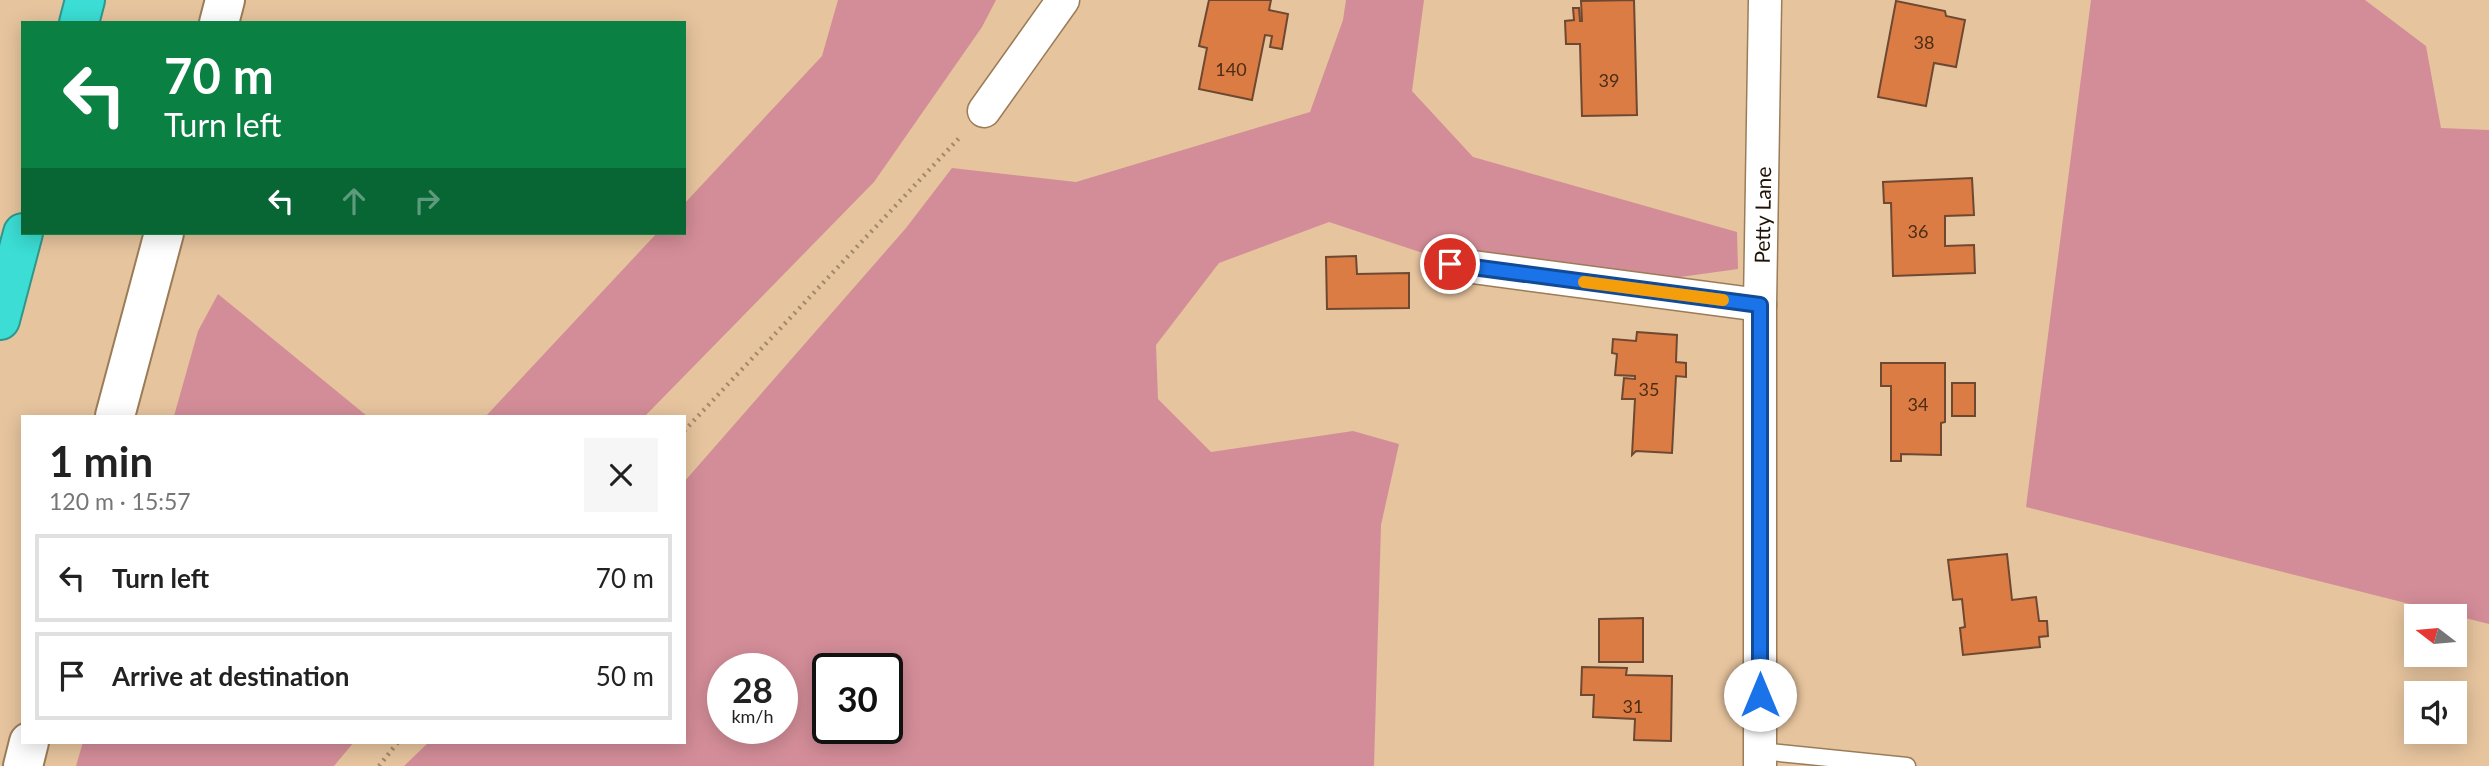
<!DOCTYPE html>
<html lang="en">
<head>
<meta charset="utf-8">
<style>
	body { margin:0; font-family:Lato,sans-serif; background:#f6f6f6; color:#222; height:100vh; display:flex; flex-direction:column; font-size:26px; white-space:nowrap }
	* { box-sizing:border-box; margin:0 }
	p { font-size:23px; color:#767676 }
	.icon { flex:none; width:38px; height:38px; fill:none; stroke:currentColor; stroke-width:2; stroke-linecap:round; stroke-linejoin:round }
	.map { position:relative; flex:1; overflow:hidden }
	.sheet { position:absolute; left:21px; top:415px; width:665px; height:329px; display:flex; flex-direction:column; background:#fff; border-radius:0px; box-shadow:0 4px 18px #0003 }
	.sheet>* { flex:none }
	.banner { position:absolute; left:21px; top:21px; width:665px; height:214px; border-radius:0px; box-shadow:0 4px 18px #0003; background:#0b8043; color:#fff; overflow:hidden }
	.needle { width:46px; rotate:286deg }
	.tools { position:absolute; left:2404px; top:604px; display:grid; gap:14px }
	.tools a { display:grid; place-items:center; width:63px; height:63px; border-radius:0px; background:#fff; box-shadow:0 4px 18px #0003; font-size:35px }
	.speed { position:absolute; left:707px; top:653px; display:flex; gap:14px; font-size:35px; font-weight:700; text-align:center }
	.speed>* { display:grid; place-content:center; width:91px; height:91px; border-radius:50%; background:#fff; box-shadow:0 4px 18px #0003; line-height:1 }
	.speed small { font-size:18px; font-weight:400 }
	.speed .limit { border:4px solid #111; border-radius:10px; background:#fff; color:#111 }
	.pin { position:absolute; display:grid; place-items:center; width:60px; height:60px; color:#fff; margin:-30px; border:4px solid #fff; border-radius:50%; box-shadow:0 2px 7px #0007 }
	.me { position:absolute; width:77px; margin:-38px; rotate:0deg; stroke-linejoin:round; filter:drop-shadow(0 0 5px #0008) }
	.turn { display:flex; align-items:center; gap:24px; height:147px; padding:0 28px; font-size:32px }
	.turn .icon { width:91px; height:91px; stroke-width:2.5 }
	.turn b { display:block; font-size:49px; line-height:60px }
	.lanes { display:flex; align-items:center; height:66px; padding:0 28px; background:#0003; justify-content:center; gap:35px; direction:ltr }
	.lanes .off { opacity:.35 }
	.round { display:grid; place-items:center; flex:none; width:74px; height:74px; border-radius:0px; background:#f6f6f6 }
	.head { display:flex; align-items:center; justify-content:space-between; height:119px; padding:0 28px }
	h1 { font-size:42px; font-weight:700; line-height:52px }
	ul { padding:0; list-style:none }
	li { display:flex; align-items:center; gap:21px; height:88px; margin:0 14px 10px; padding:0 14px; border:4px solid #e0e0e0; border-radius:0px }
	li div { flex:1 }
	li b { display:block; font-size:26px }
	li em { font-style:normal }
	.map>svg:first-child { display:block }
	.green { fill:#d38d98; fill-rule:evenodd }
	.building { fill:#db7c44; stroke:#6f4832; stroke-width:2 }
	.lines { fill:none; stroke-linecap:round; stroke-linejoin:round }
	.service-casing { stroke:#9b7c58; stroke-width:19 }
	.minor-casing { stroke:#9b7c58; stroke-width:35 }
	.secondary-casing { stroke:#9b7c58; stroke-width:42 }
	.motorway-casing { stroke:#31968b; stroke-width:42 }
	.path { stroke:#a2886a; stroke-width:4.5; stroke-dasharray:2 5; stroke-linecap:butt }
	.service { stroke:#fff; stroke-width:16 }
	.minor { stroke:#fff; stroke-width:32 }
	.secondary { stroke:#fff; stroke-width:38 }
	.motorway { stroke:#3bddd4; stroke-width:38 }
	.route-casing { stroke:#114b97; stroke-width:18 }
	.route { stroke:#1a73e8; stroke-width:12 }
	.slow { stroke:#f59e0b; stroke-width:12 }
	.labels { text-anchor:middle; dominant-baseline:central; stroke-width:5; stroke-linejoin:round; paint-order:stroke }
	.number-label { font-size:18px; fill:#4d2c14 }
	.street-label { font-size:21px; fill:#1e1204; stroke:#f9e8d5 }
</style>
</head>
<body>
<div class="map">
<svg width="2489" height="766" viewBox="0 0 2489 766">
	<rect width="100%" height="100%" fill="#e6c49e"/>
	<g class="green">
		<path d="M838,0H996L982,27L874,182L645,416H486L657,233H684V204L822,56Z"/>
		<path d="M1346,0H1424L1412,91L1473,157L1737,232L1738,269L1550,295L1329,222L1219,263L1156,345L1158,399L1211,452L1353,431L1399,444L1381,525L1374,766H404L429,742H684V482L906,228L952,168L1076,182L1310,112L1343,20ZM723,668H782V728H723ZM828,668H887V728H828Z"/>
		<path d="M2091,0H2365L2426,46L2441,128L2489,130V624L2026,507Z"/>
		<path d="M218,294L367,416H174L198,331Z"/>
		<path d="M83,742H354L334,766H76Z"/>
	</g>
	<g class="building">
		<path d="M1209,0H1271L1269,10L1288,14L1282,49L1270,47L1272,36L1265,35L1252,100L1199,89L1207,48L1199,46Z"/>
		<path d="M1634,0L1637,115L1582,116L1580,44H1566L1565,21L1574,20L1573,8H1579L1580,21H1582L1581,1Z"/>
		<path d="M1896,1L1945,11L1946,16L1965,20L1956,67L1934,63L1926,106L1878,97Z"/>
		<path d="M1972,178L1974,215L1945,216V246L1974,245L1975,273L1893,276L1891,203H1884L1883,182Z"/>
		<path d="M1356,256L1357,274L1409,273V308L1327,309L1326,257Z"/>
		<path d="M1637,332L1677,335L1676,362L1686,363V377L1676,376L1672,453L1636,451L1632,455L1635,399H1622L1624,378L1635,379V376L1615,375L1617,354L1612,353L1613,339L1636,341Z"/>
		<path d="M1881,363H1945V422L1941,423V455L1901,454V461H1891V386H1881Z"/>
		<rect x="1952" y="383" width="23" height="33"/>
		<path d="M2007,554L2012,600L2036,597L2039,621H2047L2048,636L2039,637L2040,647L1963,655L1960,628L1965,627L1962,599L1953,600L1948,560Z"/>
		<path d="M1643,618V662H1599V619Z"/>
		<path d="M1582,667L1627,668L1626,675L1672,676L1671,741L1634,740L1635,719L1593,717L1594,695H1581Z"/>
	</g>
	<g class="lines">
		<defs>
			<path id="service" d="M1760,751L1907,766"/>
			<g id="minor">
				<path d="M984,111L1063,0"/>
				<path d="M1450,264L1760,305"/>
				<path id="s1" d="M1760,766V305L1765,0"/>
			</g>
			<g id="secondary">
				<path d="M219,23L225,0"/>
				<path d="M115,416L164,233"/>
				<path d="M23,766L29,742"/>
			</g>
			<g id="motorway">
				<path d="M79,23L85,0"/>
				<path d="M0,320L23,233"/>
			</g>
		</defs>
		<use href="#service" class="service-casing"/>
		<use href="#minor" class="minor-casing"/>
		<use href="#secondary" class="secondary-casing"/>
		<use href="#motorway" class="motorway-casing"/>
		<g class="path">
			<path d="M684,431L961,136"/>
			<path d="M379,766L398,742"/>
		</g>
		<use href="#service" class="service"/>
		<use href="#minor" class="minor"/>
		<use href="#secondary" class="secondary"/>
		<use href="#motorway" class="motorway"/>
	</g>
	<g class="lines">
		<defs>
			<path id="route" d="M1450,264L1760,305V695"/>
		</defs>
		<use href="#route" class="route-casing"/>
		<use href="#route" class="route"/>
		<path class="slow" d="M1584,282L1723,300"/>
	</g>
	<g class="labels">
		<g class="number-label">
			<text x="1924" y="42">38</text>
			<text x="1231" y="69">140</text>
			<text x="1609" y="80">39</text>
			<text x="1918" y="231">36</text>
			<text x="1649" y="389">35</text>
			<text x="1918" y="404">34</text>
			<text x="1633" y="706">31</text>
		</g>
		<g class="street-label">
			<text stroke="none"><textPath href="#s1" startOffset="551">Petty Lane</textPath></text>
		</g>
	</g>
</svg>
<div class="tools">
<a><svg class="needle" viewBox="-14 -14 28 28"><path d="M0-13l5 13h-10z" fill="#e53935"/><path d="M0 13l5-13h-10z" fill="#767676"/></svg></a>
<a><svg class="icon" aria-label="sound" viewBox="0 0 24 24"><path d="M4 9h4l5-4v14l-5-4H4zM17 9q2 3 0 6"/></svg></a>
</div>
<div class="speed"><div>28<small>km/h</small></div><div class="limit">30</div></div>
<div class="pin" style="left:1450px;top:264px;background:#d93025"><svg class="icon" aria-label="arrive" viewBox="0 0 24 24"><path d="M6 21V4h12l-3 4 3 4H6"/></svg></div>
<svg class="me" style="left:1760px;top:695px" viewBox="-20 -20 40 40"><circle r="19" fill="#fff"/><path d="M0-13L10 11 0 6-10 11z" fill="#1a73e8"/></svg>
<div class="banner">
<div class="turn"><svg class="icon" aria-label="left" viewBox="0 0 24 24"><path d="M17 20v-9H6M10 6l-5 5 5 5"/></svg><div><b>70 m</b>Turn left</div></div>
<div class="lanes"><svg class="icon" aria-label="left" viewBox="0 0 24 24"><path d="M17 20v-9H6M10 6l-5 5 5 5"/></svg><svg class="icon off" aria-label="ahead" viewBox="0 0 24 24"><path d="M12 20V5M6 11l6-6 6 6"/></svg><svg class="icon off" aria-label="right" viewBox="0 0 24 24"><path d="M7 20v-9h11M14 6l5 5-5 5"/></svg></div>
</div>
<section class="sheet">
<div class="head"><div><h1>1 min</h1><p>120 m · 15:57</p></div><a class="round"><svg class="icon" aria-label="close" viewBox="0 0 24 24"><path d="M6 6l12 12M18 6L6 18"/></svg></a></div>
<ul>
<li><svg class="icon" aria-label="left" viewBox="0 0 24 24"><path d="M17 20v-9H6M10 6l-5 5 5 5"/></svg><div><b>Turn left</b></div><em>70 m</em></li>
<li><svg class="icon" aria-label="arrive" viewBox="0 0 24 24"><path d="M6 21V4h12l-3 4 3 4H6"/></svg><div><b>Arrive at destination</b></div><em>50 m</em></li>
</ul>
</section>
</div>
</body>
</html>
